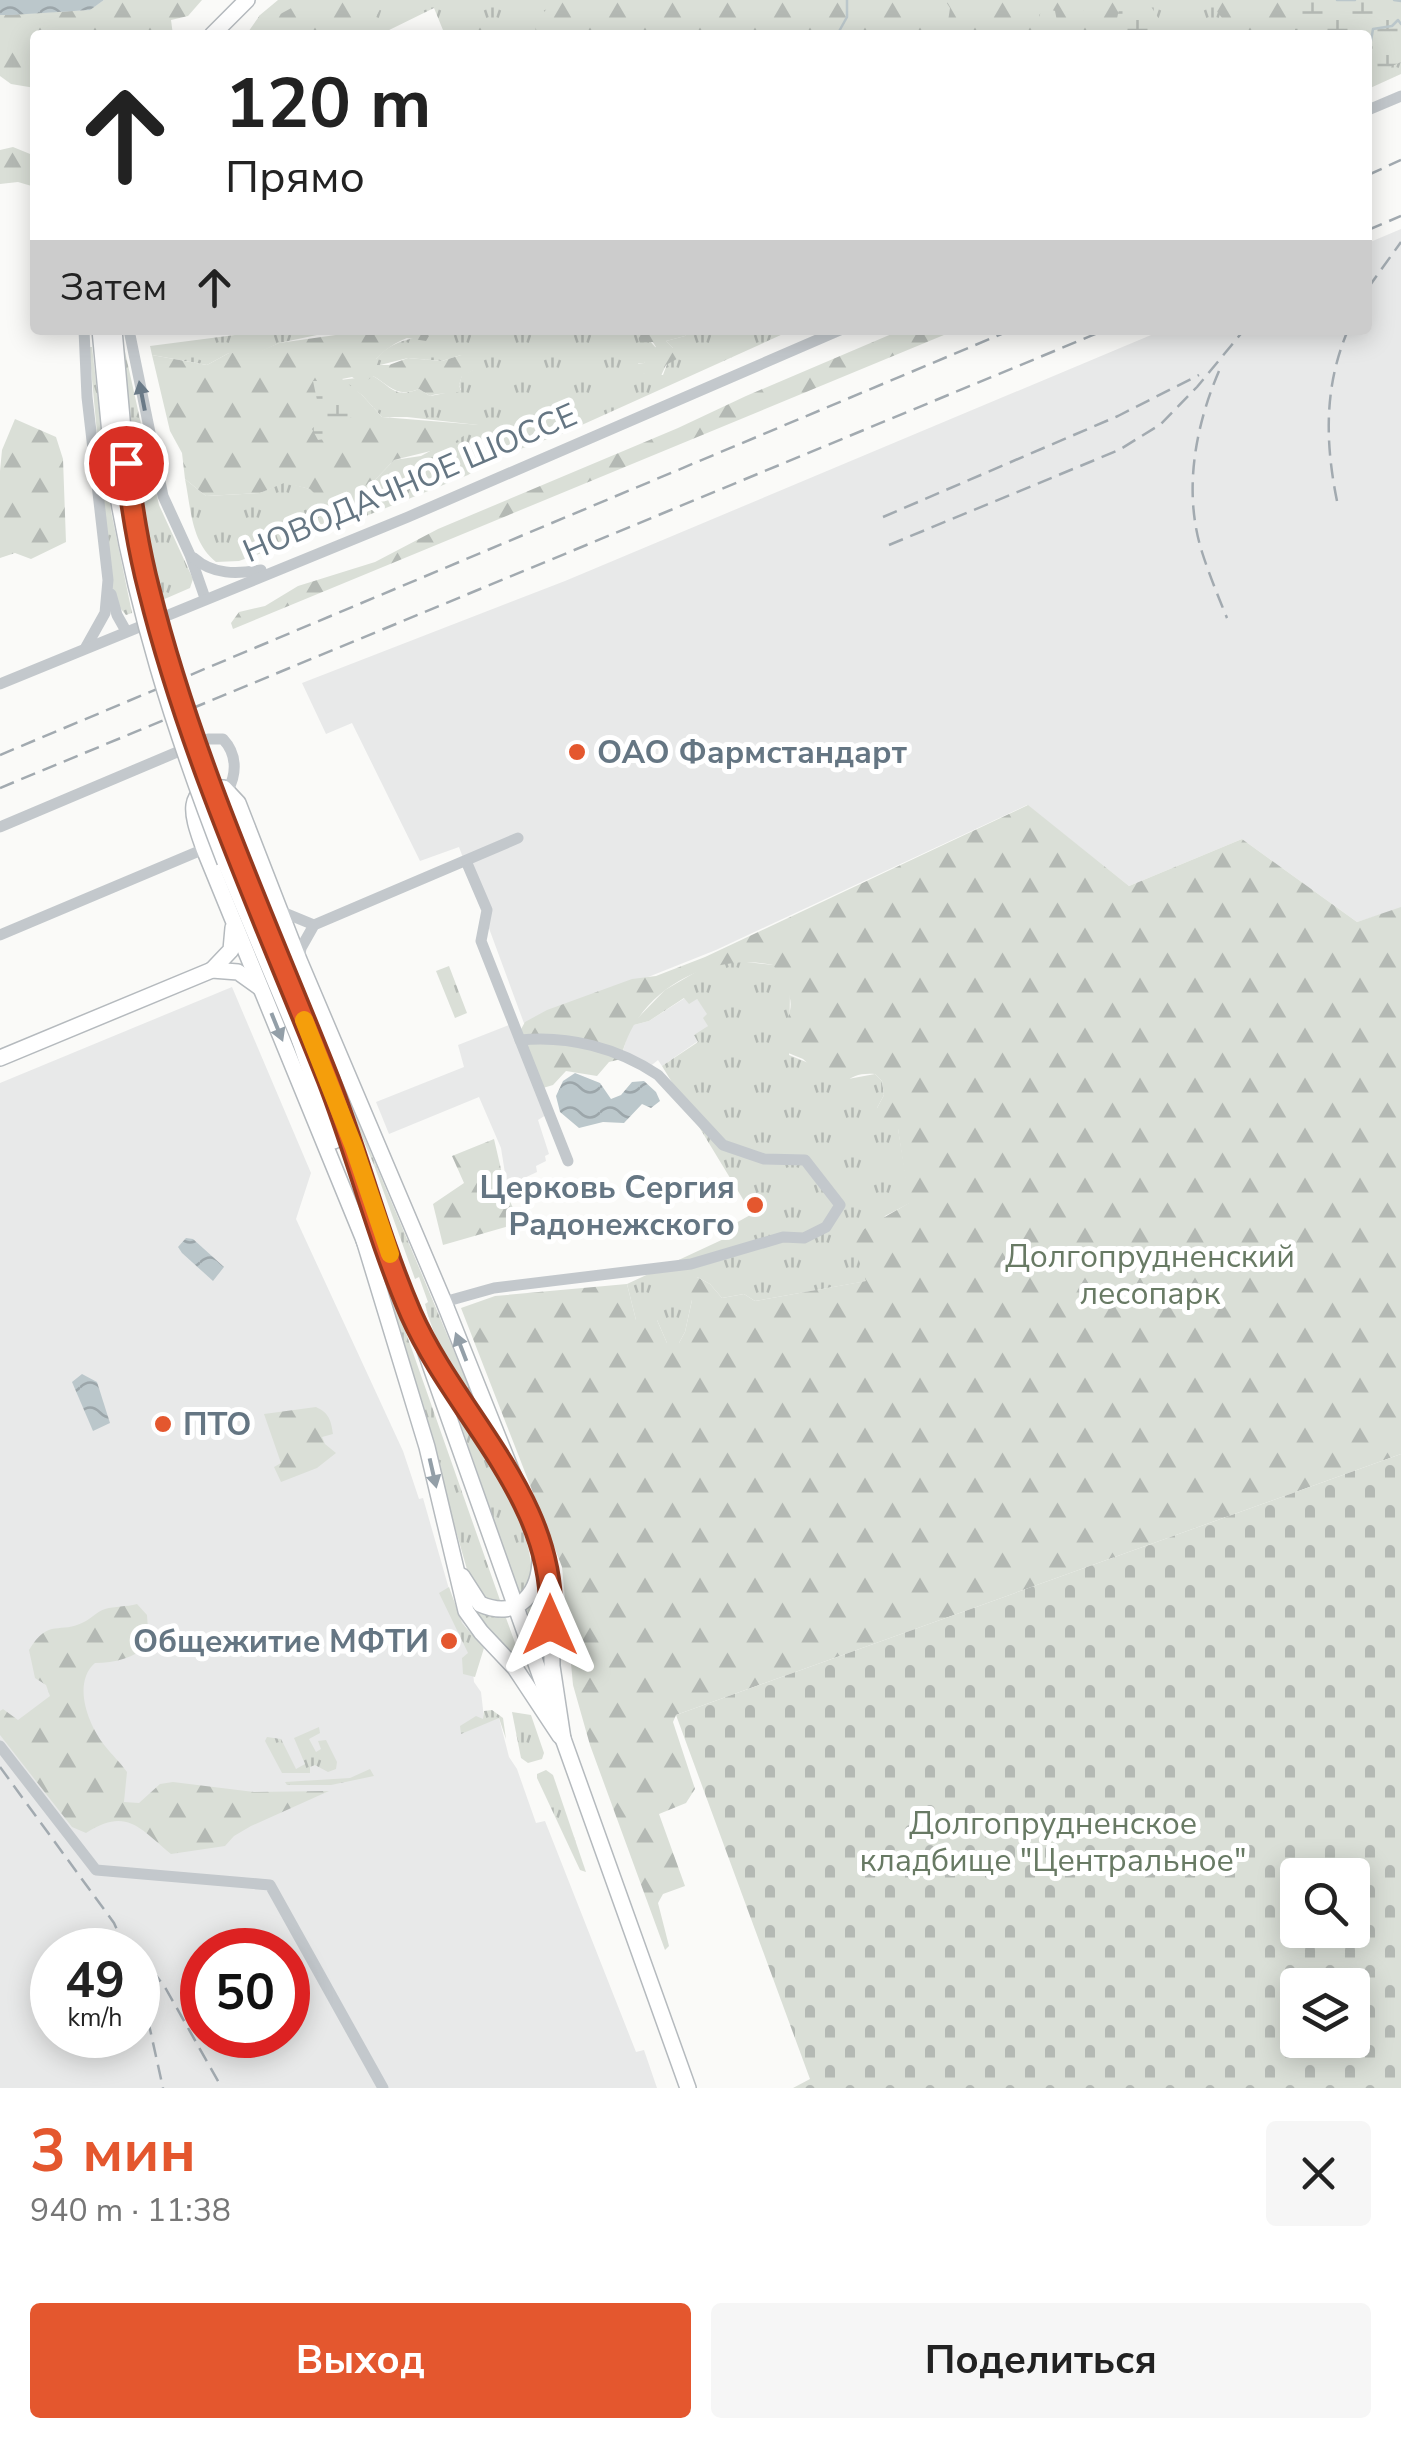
<!DOCTYPE html>
<html lang="ru">
<head>
<meta charset="utf-8">
<style>
	body { margin:0; font-family:"Nunito Sans",sans-serif; background:#f6f6f6; color:#222; height:100vh; display:flex; flex-direction:column; font-size:38px; white-space:nowrap }
	* { box-sizing:border-box; margin:0 }
	p { font-size:32px; color:#767676 }
	.icon { flex:none; width:55px; height:55px; fill:none; stroke:currentColor; stroke-width:2; stroke-linecap:round; stroke-linejoin:round }
	.map { position:relative; height:2088px; overflow:hidden }
	.sheet { display:flex; flex-direction:column; background:#fff; flex:1 }
	.sheet>* { flex:none }
	.banner { position:absolute; left:30px; top:30px; width:1342px; height:305px; border-radius:10px; box-shadow:0 5px 25px #0003; background:#fff; color:#222; overflow:hidden }
	.fabs { position:absolute; left:1280px; top:1858px; display:grid; gap:20px }
	.fabs a { display:grid; place-items:center; width:90px; height:90px; border-radius:10px; background:#fff; box-shadow:0 5px 25px #0003; font-size:50px }
	.speed { position:absolute; left:30px; top:1928px; display:flex; gap:20px; font-size:50px; font-weight:700; text-align:center }
	.speed>* { display:grid; place-content:center; width:130px; height:130px; border-radius:50%; background:#fff; box-shadow:0 5px 25px #0003; line-height:1 }
	.speed small { font-size:25px; font-weight:400 }
	.speed .limit { border:15px solid #d22; background:#fff; color:#111 }
	.pin { position:absolute; display:grid; place-items:center; width:85px; height:85px; color:#fff; margin:-42px; border:5px solid #fff; border-radius:50%; box-shadow:0 2px 10px #0007 }
	.me { position:absolute; width:110px; margin:-55px; rotate:0deg; stroke-linejoin:round; filter:drop-shadow(0 0 8px #0008) }
	.turn { display:flex; align-items:center; gap:35px; height:210px; padding:0 30px; font-size:45px }
	.turn .icon { width:130px; height:130px; stroke-width:2.5 }
	.turn b { display:block; font-size:70px; line-height:85px }
	.then { display:flex; align-items:center; height:95px; padding:0 30px; background:#0003; gap:20px; font-size:38px }
	.round { display:grid; place-items:center; flex:none; width:105px; height:105px; border-radius:10px; background:#f6f6f6 }
	.headline { display:flex; align-items:center; justify-content:space-between; height:170px; padding:0 30px }
	h1 { font-size:60px; font-weight:700; line-height:75px; color:#e4572e }
	.action { display:flex; gap:20px; margin-top:auto; padding:20px 30px }
	.action a { flex:1; height:115px; border-radius:10px; background:#e4572e; color:#fff; font-size:40px; font-weight:700; line-height:115px; text-align:center }
	.action a+a { background:#f6f6f6; color:#222 }
	.map>svg:first-child { display:block }
	.built { fill:#e8e9e9; fill-rule:evenodd }
	.grass { fill:url(#grass-tufts) }
	.forest { fill:url(#forest-firs) }
	.wetland { fill:url(#wetland-marsh) }
	.cemetery { fill:url(#cemetery-stones); fill-rule:evenodd }
	.water { fill:url(#water-waves) }
	.lines { fill:none; stroke-linecap:round; stroke-linejoin:round }
	.stream { stroke:#bbc7cb; stroke-width:2.5 }
	.major-casing { stroke:#b5babe; stroke-width:18 }
	.minor { stroke:#c3c8cc; stroke-width:11 }
	.major { stroke:#fff; stroke-width:15 }
	.rail { stroke:#a2aab0; stroke-width:2.5; stroke-dasharray:15 8; stroke-linecap:butt }
	.major-bridge-casing { stroke:#b5babe; stroke-width:18; stroke-linecap:butt }
	.major-bridge { stroke:#fff; stroke-width:15 }
	.oneway { fill:#6a7a87 }
	.oneway2 { fill:#939fa8 }
	.route-casing { stroke:#94391e; stroke-width:25 }
	.route { stroke:#e4572e; stroke-width:18 }
	.slow { stroke:#f59e0b; stroke-width:18 }
	.poi-dot { fill:#e4572e; stroke:#fff; stroke-width:4 }
	.labels { text-anchor:middle; dominant-baseline:central; stroke-width:10; stroke-linejoin:round; paint-order:stroke }
	.street-label { font-size:32px; fill:#657683; stroke:#fff }
	.poi-label { font-size:32px; font-weight:bold; fill:#657683; stroke:#fff; text-anchor:start }
	.park-label { font-size:32px; fill:#687a64; stroke:#fff }
</style>
</head>
<body>
<div class="map">
<svg width="1401" height="2088" viewBox="0 0 1401 2088">
	<defs>
		<pattern id="grass-tufts" width="24" height="20" patternUnits="userSpaceOnUse" patternTransform="scale(2.5)"><rect width="24" height="20" fill="#dadfd7"/><path d="M3 7l-1-3M5 7V3M7 7l1-3M15 17l-1-3M17 17v-4M19 17l1-3" fill="none" stroke="#b4b9b4"/></pattern>
		<pattern id="forest-firs" width="22" height="20" patternUnits="userSpaceOnUse" patternTransform="scale(2.5)"><rect width="22" height="20" fill="#dadfd7"/><path d="M5 1l3.5 6h-7zM16 11l3.5 6h-7z" fill="#b4b9b4"/></pattern>
		<pattern id="wetland-marsh" width="20" height="14" patternUnits="userSpaceOnUse" patternTransform="scale(2.5)"><rect width="20" height="14" fill="#dadfd7"/><path d="M1 5h8M5 5V1M11 12h8M15 12V8" fill="none" stroke="#b4b9b4"/></pattern>
		<pattern id="cemetery-stones" width="16" height="16" patternUnits="userSpaceOnUse" patternTransform="scale(2.5)"><rect width="16" height="16" fill="#dadfd7"/><path d="M2 7V4a2 2 0 0 1 4 0v3zM10 15v-3a2 2 0 0 1 4 0v3z" fill="#b4b9b4"/></pattern>
		<pattern id="water-waves" width="16" height="10" patternUnits="userSpaceOnUse" patternTransform="scale(2.5)"><rect width="16" height="10" fill="#bbc7cb"/><path d="M0 5q4-4 8 0t8 0" fill="none" stroke="#9ca6aa"/></pattern>
	</defs>
	<rect width="100%" height="100%" fill="#fafaf8"/>
	<g class="built">
		<path d="M1401,229V908L1357,922L1242,839L1129,886L1027,805L716,950L525,1026L459,847L420,861L352,723L326,734L302,683L565,581L1163,330H1368V243Z"/>
		<path d="M232,987L311,1173L296,1219L403,1451L419,1499L423,1498L453,1603L469,1634L474,1682L481,1692L484,1718H499L509,1757L517,1769L536,1823L545,1821L636,2052L644,2050L657,2088H0V1083ZM52,1950H138V2035H52ZM202,1950H288V2035H202Z"/>
		<path d="M685,998L697,999L708,1014V1026L698,1041L662,1066L658,1060L648,1068L622,1055L630,1026L649,1021Z"/>
		<path d="M509,1025L546,1115L538,1120L549,1154L545,1156L546,1161L536,1166L537,1172L507,1186L501,1148L479,1097L389,1134L376,1102L464,1067L458,1045Z"/>
	</g>
	<g class="grass">
		<path d="M278,0H1401V74L1368,89V35H445L434,8L379,35H246L260,15Z"/>
		<path d="M274,330H317V335L279,343L256,354L229,353L207,365L152,355L150,346Z"/>
		<path d="M425,330H665L642,332L656,348L644,363H638L643,373L663,375L673,348L666,341L685,336L688,330H792L564,433L490,460L468,475L356,520L239,561L216,562C191,542 191,509 185,479L206,496L260,493L284,482L310,489L375,480L394,460L421,456L478,425L407,417H382L362,395L340,380L373,376C392,387 394,399 419,389L430,396L461,390L459,385L462,375L473,370L461,355L442,361L408,358L376,366V359C389,343 408,338 429,336Z"/>
		<path d="M122,338L159,505L193,579L190,588L160,601L133,462Z"/>
		<path d="M89,347H92L111,511L132,613L126,615L114,601L110,574Z"/>
		<path d="M738,961L774,965L790,991L789,1055L848,1079L875,1074L882,1081L884,1095L877,1108L898,1128L910,1203L885,1216L867,1281L755,1301L744,1294L722,1298L710,1284L697,1277L685,1332L679,1343H667L657,1320H636L627,1284L728,1237L725,1229L752,1214L662,1066L698,1042L694,1035L708,1026L703,1018L707,1014L697,999L689,1004L684,998L649,1021L630,1026L665,990L706,966Z"/>
		<path d="M449,966L467,1013L455,1018L436,971Z"/>
		<path d="M293,967L485,1425C459,1384 437,1351 425,1304L428,1302L419,1277L415,1279L374,1165L290,969Z"/>
		<path d="M369,1236H372L501,1603L482,1597L470,1580L393,1310Z"/>
		<path d="M451,1396C476,1431 536,1533 531,1575C530,1583 524,1589 520,1596Z"/>
		<path d="M449,1587L462,1623L484,1648L475,1677L463,1674L462,1658L468,1653L439,1593Z"/>
		<path d="M543,1589L546,1590L543,1659L527,1610Z"/>
		<path d="M470,1605L488,1616L506,1618L526,1673L483,1629Z"/>
		<path d="M492,1710L503,1718L506,1739L499,1718L461,1734L460,1726L476,1716L483,1719L484,1711Z"/>
		<path d="M512,1712L531,1715L544,1753L542,1759L528,1763L521,1758Z"/>
		<path d="M319,1727L320,1733L309,1739L316,1752L321,1749L318,1741L326,1740L337,1762L336,1769L328,1772L315,1765L310,1767V1773H282L265,1741L267,1737L281,1739L296,1769L305,1764L294,1738Z"/>
		<path d="M370,1769L374,1776L331,1785H287L285,1782L350,1778Z"/>
		<path d="M546,1770L553,1775L586,1872L580,1870L537,1778V1774Z"/>
	</g>
	<g class="forest">
		<path d="M104,0H202L188,16L171,20L173,35H35V88L11,84L0,76V15L89,10Z"/>
		<path d="M306,0H385L371,26L355,35H262L273,18Z"/>
		<path d="M459,0H479L485,35H472L470,21L460,10Z"/>
		<path d="M548,0H934L931,24L925,35H536L535,23L549,6Z"/>
		<path d="M945,0H1070L1069,26L1062,35H1051L1058,26L1055,11L1046,8L1039,15L1041,25L1035,35H946L950,8Z"/>
		<path d="M1090,0H1147L1162,24L1179,35H1080L1084,9Z"/>
		<path d="M1199,0H1283L1297,11L1295,30L1301,35H1245L1225,22L1213,6Z"/>
		<path d="M13,147L35,156V187L18,182L0,184V150Z"/>
		<path d="M371,330H425L429,336L426,341L407,338C396,342 384,350 376,359V365H389L408,358L442,361L461,355L474,358L476,364L474,370L462,376L459,385L461,391C452,395 440,392 430,396L419,389C396,398 391,386 373,376L363,384L352,377L342,379L362,395L382,417L480,425L447,447L394,460L375,480L328,507L310,489L284,483L260,493L206,496L185,479L182,453L170,431L152,355L207,365L229,353H256L279,343Z"/>
		<path d="M688,330L685,336L666,341L673,348L683,349L684,355L666,365L660,378L653,379L643,373H634V364L644,363L649,350L656,347L653,342L640,343L638,337L641,332Z"/>
		<path d="M901,330H956L233,629L231,623L239,612L265,606L298,586L375,562L438,529L678,428L746,396Z"/>
		<path d="M15,419L56,437L63,459L66,542L31,559L15,553L0,558V471L2,450Z"/>
		<path d="M1028,805L1129,886L1242,839L1357,922L1401,907V1454L676,1715L673,1722L695,1789L686,1803L659,1814L685,1886L663,1894L658,1903L669,1946L665,1950L590,1745L573,1685L562,1567L461,1308L495,1296L627,1284L636,1320H657L667,1343H679L685,1332L692,1300L682,1288L685,1281L697,1277L710,1284L722,1298L744,1294L755,1301L866,1281L853,1243L864,1229L909,1203L898,1129L877,1120V1108L884,1095L882,1081L875,1074C862,1073 851,1075 843,1085L832,1086L803,1059L776,1048C793,1006 799,1004 773,965C709,951 634,992 621,1059L609,1062L597,1076L566,1071L553,1085L543,1088L520,1031L525,1022L547,1010L632,979L656,976L705,957Z"/>
		<path d="M494,1139L507,1195L520,1223L443,1245L433,1204L464,1183L452,1156Z"/>
		<path d="M316,1407C329,1413 331,1420 333,1434L322,1437L325,1444L336,1453L317,1468L281,1482L274,1467L281,1463L264,1414Z"/>
		<path d="M137,1604L147,1615L149,1644C134,1658 115,1663 95,1663C72,1683 88,1725 105,1746C112,1755 120,1762 127,1772L124,1802L139,1803L160,1784L173,1782L254,1792L329,1791L251,1826L234,1836L225,1846L171,1854C139,1828 127,1807 86,1833L72,1827L0,1735V1711L3,1709L18,1720L50,1696L46,1685L35,1678L29,1650C49,1617 60,1635 84,1622C92,1618 96,1612 105,1609C115,1606 126,1607 137,1604Z"/>
	</g>
	<g class="wetland">
		<path d="M1283,0H1401V62L1368,77V35H1301L1295,30L1297,11Z"/>
		<path d="M1129,2L1141,5L1170,35H1129L1116,23L1120,5Z"/>
		<path d="M313,381H326L360,410L339,427L331,438L318,440L312,429L321,419Z"/>
	</g>
	<path class="cemetery" d="M1401,1454V2088H793L810,2079L676,1715ZM1298,1875H1352V1930H1298ZM1298,1985H1352V2040H1298Z"/>
	<g class="water">
		<path d="M0,0H104L90,10L11,15H0Z"/>
		<path d="M575,1073L600,1083L611,1099L621,1095L632,1082L644,1081L656,1092L660,1101L651,1108L642,1104L624,1123L603,1122L579,1128L560,1112L556,1096L563,1081Z"/>
		<path d="M186,1238L193,1239L224,1267L213,1281L182,1253L178,1247Z"/>
		<path d="M82,1374L97,1382L110,1423L93,1431L72,1382Z"/>
	</g>
	<g class="lines">
		<g class="stream">
			<path d="M1337,0H1355"/>
			<path d="M1394,0L1401,1"/>
			<path d="M837,35L847,17V0"/>
			<path d="M1371,41L1373,29L1392,26L1398,20L1401,24"/>
		</g>
		<defs>
			<g id="major">
				<path d="M212,35L247,0"/>
				<path d="M100,330L113,465"/>
				<path d="M114,330L126,463"/>
				<path d="M237,857L353,1147L551,1706"/>
				<path d="M225,862L301,1043"/>
				<path d="M212,970L231,950L233,928"/>
				<path d="M299,1038L334,1141"/>
				<path d="M0,1058L212,970L238,972L259,987"/>
				<path d="M364,1240L427,1447L466,1611L481,1632L515,1668L560,1736"/>
				<path d="M366,1245L204,849C195,822 179,787 224,788L238,803L299,960L444,1302L545,1555L551,1580L552,1666L563,1739"/>
				<path d="M433,1352L455,1391L493,1446"/>
				<path d="M462,1576L480,1604C519,1621 541,1592 540,1555"/>
				<path d="M561,1733L688,2088"/>
			</g>
		</defs>
		<use href="#major" class="major-casing"/>
		<g class="minor">
			<path d="M1368,110L1401,96"/>
			<path d="M84,330L87,397L108,580L105,613L86,647"/>
			<path d="M129,330L163,496L190,555L205,598"/>
			<path d="M194,558C213,575 237,574 261,570"/>
			<path d="M111,594L117,615L126,631"/>
			<path d="M0,684L408,517L840,330"/>
			<path d="M0,827L208,739H223C237,754 237,773 228,790"/>
			<path d="M280,911L314,925"/>
			<path d="M0,935L204,849"/>
			<path d="M299,960L301,948L314,925L518,838"/>
			<path d="M520,1040L568,1161"/>
			<path d="M444,1302L494,1288L691,1264L783,1237L804,1238L826,1227L840,1205L805,1160L764,1159L723,1145L658,1075C618,1048 568,1035 520,1040L481,941L487,910L466,861"/>
			<path d="M0,1746L96,1870L270,1885L383,2088"/>
		</g>
		<use href="#major" class="major"/>
		<g class="rail">
			<path d="M1368,175L1401,160"/>
			<path d="M1368,230L1401,216"/>
			<path d="M1368,288L1401,242"/>
			<path d="M1219,371C1195,427 1183,492 1202,552C1209,574 1218,596 1227,618"/>
			<path d="M1337,501C1325,442 1324,386 1348,330"/>
			<path d="M883,517L1118,416L1199,375"/>
			<path d="M889,545L1119,450L1161,424L1197,387L1244,330"/>
			<path d="M0,755L1011,330"/>
			<path d="M0,788L1105,330"/>
			<path d="M0,1767L114,1923L126,1950"/>
			<path d="M138,1951L166,1989L222,2088"/>
			<path d="M138,1975L163,2088"/>
		</g>
		<defs>
			<g id="major-bridge">
				<path d="M126,463C146,599 187,729 237,857"/>
				<path d="M113,465C133,603 175,733 225,862"/>
			</g>
		</defs>
		<use href="#major-bridge" class="major-bridge-casing"/>
		<use href="#major-bridge" class="major-bridge"/>
	</g>
	<defs><path id="oneway-solid" d="M-6-.8H1V-3.2L6.5 0L1 3.2V.8H-6Z" transform="scale(2.5)"/></defs>
	<use class="oneway" href="#oneway-solid" transform="translate(142 396) rotate(-101)"/>
	<g class="oneway2">
		<use href="#oneway-solid" transform="translate(277 1027) rotate(68)"/>
		<use href="#oneway-solid" transform="translate(461 1347) rotate(-111)"/>
		<use href="#oneway-solid" transform="translate(433 1473) rotate(77)"/>
	</g>
	<g class="lines">
		<defs>
			<path id="route" d="M126,463C132,506 138,548 149,590C191,759 264,917 328,1079C358,1156 378,1238 411,1314C457,1418 560,1502 550,1625"/>
		</defs>
		<use href="#route" class="route-casing"/>
		<use href="#route" class="route"/>
		<path class="slow" d="M304,1020L354,1147L390,1254"/>
	</g>
	<g class="poi-dot">
		<circle cx="577" cy="752" r="10"/>
		<circle cx="755" cy="1205" r="10"/>
		<circle cx="163" cy="1424" r="10"/>
		<circle cx="449" cy="1641" r="10"/>
	</g>
	<g class="labels">
		<g class="street-label">
			<text transform="translate(410 483) rotate(-23)">НОВОДАЧНОЕ ШОССЕ</text>
		</g>
		<g class="poi-label">
			<text x="597" y="752">ОАО Фармстандарт</text>
			<text x="735" y="1187" text-anchor="end">Церковь Сергия<tspan x="735" dy="37">Радонежского</tspan></text>
			<text x="183" y="1424">ПТО</text>
			<text x="429" y="1641" text-anchor="end">Общежитие МФТИ</text>
		</g>
		<g class="park-label">
			<text x="1150" y="1256">Долгопрудненский<tspan x="1150" dy="37">лесопарк</tspan></text>
			<text x="1053" y="1823">Долгопрудненское<tspan x="1053" dy="37">кладбище "Центральное"</tspan></text>
		</g>
	</g>
</svg>
<div class="fabs">
<a><svg class="icon" aria-label="search" viewBox="0 0 24 24"><circle cx="10" cy="10" r="6"/><path d="M15 15l6 6"/></svg></a>
<a><svg class="icon" aria-label="layers" viewBox="0 0 24 24"><path d="M12 4l9 5-9 5-9-5zM3 14l9 5 9-5"/></svg></a>
</div>
<div class="speed"><div>49<small>km/h</small></div><div class="limit">50</div></div>
<div class="pin" style="left:126px;top:463px;background:#d93025"><svg class="icon" aria-label="arrive" viewBox="0 0 24 24"><path d="M6 21V4h12l-3 4 3 4H6"/></svg></div>
<svg class="me" style="left:550px;top:1625px" viewBox="-20 -20 40 40"><path d="M0-17L14 15 0 8-14 15z" fill="#e4572e" stroke="#fff" stroke-width="4"/></svg>
<div class="banner">
<div class="turn"><svg class="icon" aria-label="ahead" viewBox="0 0 24 24"><path d="M12 20V5M6 11l6-6 6 6"/></svg><div><b>120 m</b>Прямо</div></div>
<div class="then">Затем<svg class="icon" aria-label="ahead" viewBox="0 0 24 24"><path d="M12 20V5M6 11l6-6 6 6"/></svg></div>
</div>
</div>
<section class="sheet">
<div class="headline"><div><h1>3 мин</h1><p>940 m · 11:38</p></div><a class="round"><svg class="icon" aria-label="close" viewBox="0 0 24 24"><path d="M6 6l12 12M18 6L6 18"/></svg></a></div>
<div class="action"><a>Выход</a><a>Поделиться</a></div>
</section>
</body>
</html>
